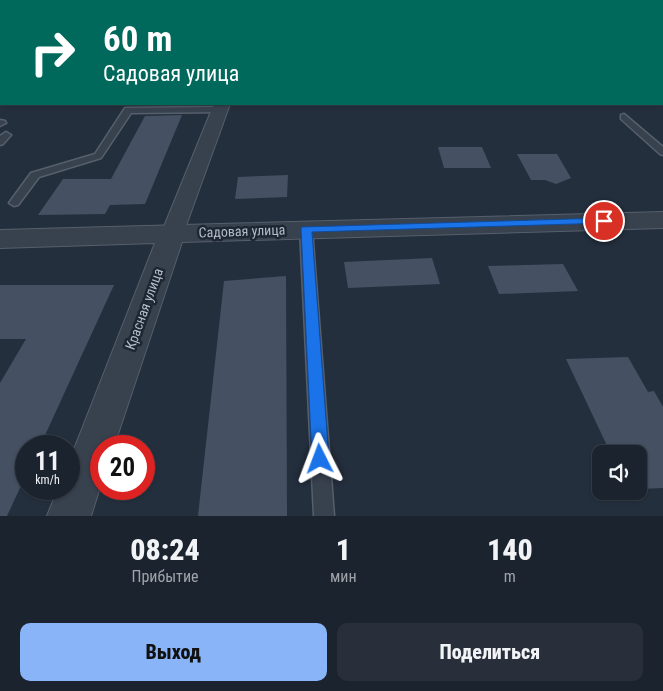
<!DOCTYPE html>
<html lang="ru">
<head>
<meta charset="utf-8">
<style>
	body { margin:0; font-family:"Roboto Condensed",sans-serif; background:#282f3a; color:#f1f3f6; height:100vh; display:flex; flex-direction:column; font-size:19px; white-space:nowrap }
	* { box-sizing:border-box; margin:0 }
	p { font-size:16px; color:#a0a4aa }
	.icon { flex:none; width:28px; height:28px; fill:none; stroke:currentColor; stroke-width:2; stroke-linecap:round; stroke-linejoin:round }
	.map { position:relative; height:516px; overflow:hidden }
	.details { display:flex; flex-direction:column; background:#1b232e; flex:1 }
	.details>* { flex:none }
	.top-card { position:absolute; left:0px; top:0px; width:664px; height:105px; box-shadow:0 1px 4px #0004,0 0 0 1px #39404a; background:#00695c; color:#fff; overflow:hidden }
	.controls { position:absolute; left:592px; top:445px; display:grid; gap:10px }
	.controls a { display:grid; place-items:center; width:55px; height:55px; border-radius:10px; background:#1b232e; box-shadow:0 1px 4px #0004,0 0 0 1px #39404a; font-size:25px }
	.speed { position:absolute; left:15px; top:435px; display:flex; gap:10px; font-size:25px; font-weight:700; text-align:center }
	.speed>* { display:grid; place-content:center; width:65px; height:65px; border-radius:50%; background:#1b232e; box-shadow:0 1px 4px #0004,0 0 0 1px #39404a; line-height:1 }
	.speed small { font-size:12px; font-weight:400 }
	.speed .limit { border:8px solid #d22; background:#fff; color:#111 }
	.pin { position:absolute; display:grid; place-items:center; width:42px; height:42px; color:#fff; margin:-21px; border:2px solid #fff; border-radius:50%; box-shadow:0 1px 5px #0007 }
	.me { position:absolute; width:55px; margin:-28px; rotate:357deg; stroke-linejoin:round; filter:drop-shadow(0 0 4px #0008) }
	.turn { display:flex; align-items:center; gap:18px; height:105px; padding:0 20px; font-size:22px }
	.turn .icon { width:65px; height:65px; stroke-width:2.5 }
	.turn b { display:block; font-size:35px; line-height:42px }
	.eta { display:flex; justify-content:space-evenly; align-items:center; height:85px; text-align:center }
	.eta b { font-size:30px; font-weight:800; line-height:35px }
	.primary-button { display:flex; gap:10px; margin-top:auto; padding:10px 20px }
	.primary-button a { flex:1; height:58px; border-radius:10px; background:#8ab4f8; color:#111; font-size:20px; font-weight:800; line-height:58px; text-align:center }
	.primary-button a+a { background:#282f3a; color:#f1f3f6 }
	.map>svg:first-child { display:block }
	.building { fill:#455162 }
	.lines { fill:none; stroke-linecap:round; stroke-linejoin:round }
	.service-casing { stroke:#565f6c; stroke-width:3 }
	.minor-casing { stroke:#565f6c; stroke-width:2 }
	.tertiary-casing { stroke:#565f6c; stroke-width:2 }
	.service { fill:#38414e; fill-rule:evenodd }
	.minor { fill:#38414e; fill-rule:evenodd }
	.tertiary { fill:#38414e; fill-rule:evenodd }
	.route { fill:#1a73e8; stroke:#114b97 }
	.labels { text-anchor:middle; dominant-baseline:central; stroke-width:5; stroke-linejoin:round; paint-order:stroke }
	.street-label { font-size:14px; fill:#b4bcc9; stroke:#1d2633 }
</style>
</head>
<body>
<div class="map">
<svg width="663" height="516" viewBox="0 0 663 516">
	<rect width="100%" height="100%" fill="#242f3e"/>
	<g class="building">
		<path d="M182,115L145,204L110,205L105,214L38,215L63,179H111L145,116Z"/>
		<path d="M438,147H482L491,168H444Z"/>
		<path d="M517,154H557L571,178L556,184L545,180H531Z"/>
		<path d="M288,175L287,197L235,199L238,177Z"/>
		<path d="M432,258L440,284L348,288L344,262Z"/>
		<path d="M563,264L578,291L499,294L488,266Z"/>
		<path d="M286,276L287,516H198L224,281Z"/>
		<path d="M0,285H114L40,446H26V475L7,516H0V383L26,339H0Z"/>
		<path d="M628,357L648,392L654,391L663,407V488L639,489V454H611L566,359Z"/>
	</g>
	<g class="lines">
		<defs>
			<g id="service">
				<path d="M401,0H407V1H402Z"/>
				<rect x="0" y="7" width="1" height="4"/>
				<path d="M220,107L223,108V112L131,113L101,158L39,177L18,205L14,206L9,203L31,173L95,154L125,108Z"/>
				<path d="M624,114L663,147V155L660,154L621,119V115Z"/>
				<path d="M0,120L5,121L6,123L0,126Z"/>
				<path d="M6,132L11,135L3,144L0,145V136Z"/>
				<path d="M306,225L312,229L334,516H314L300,229Z"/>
			</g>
			<path id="minor" d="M214,104H230L183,234L180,239L172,241L164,239L161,234Z"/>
			<g id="tertiary">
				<rect x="0" y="24" width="1" height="8"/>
				<rect x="662" y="30" width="1" height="8"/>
				<path d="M663,212V228L182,242L114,446H101V484L91,516H47L58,489H69V462L155,243L0,248V230Z"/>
			</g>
		</defs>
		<use href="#service" class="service-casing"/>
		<use href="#minor" class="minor-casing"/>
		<use href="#tertiary" class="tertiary-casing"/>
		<use href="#service" class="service"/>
		<use href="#minor" class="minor"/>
		<use href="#tertiary" class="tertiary"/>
	</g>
	<path class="route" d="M604,218L609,221L607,223L312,232L329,459L326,464L320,467L315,464L312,459L301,229L302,227Z"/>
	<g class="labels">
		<g class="street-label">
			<text transform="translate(242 231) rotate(-2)">Садовая улица</text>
			<text transform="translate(144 309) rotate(-70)">Красная улица</text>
		</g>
	</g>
</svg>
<div class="controls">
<a><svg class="icon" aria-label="sound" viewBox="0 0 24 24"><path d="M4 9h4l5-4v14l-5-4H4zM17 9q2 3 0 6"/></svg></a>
</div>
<div class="speed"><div>11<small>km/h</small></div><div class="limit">20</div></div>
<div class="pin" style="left:604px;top:221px;background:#d93025"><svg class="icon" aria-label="arrive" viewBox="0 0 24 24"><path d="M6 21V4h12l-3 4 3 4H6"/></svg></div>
<svg class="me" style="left:320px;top:459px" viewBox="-20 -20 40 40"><path d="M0-17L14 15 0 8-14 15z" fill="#1a73e8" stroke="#fff" stroke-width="4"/></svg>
<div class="top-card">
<div class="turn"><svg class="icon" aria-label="right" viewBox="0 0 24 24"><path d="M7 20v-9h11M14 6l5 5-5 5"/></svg><div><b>60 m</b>Садовая улица</div></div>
</div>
</div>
<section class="details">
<div class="eta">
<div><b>08:24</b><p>Прибытие</p></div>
<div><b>1</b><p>мин</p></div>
<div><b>140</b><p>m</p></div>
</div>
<div class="primary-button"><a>Выход</a><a>Поделиться</a></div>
</section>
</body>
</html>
